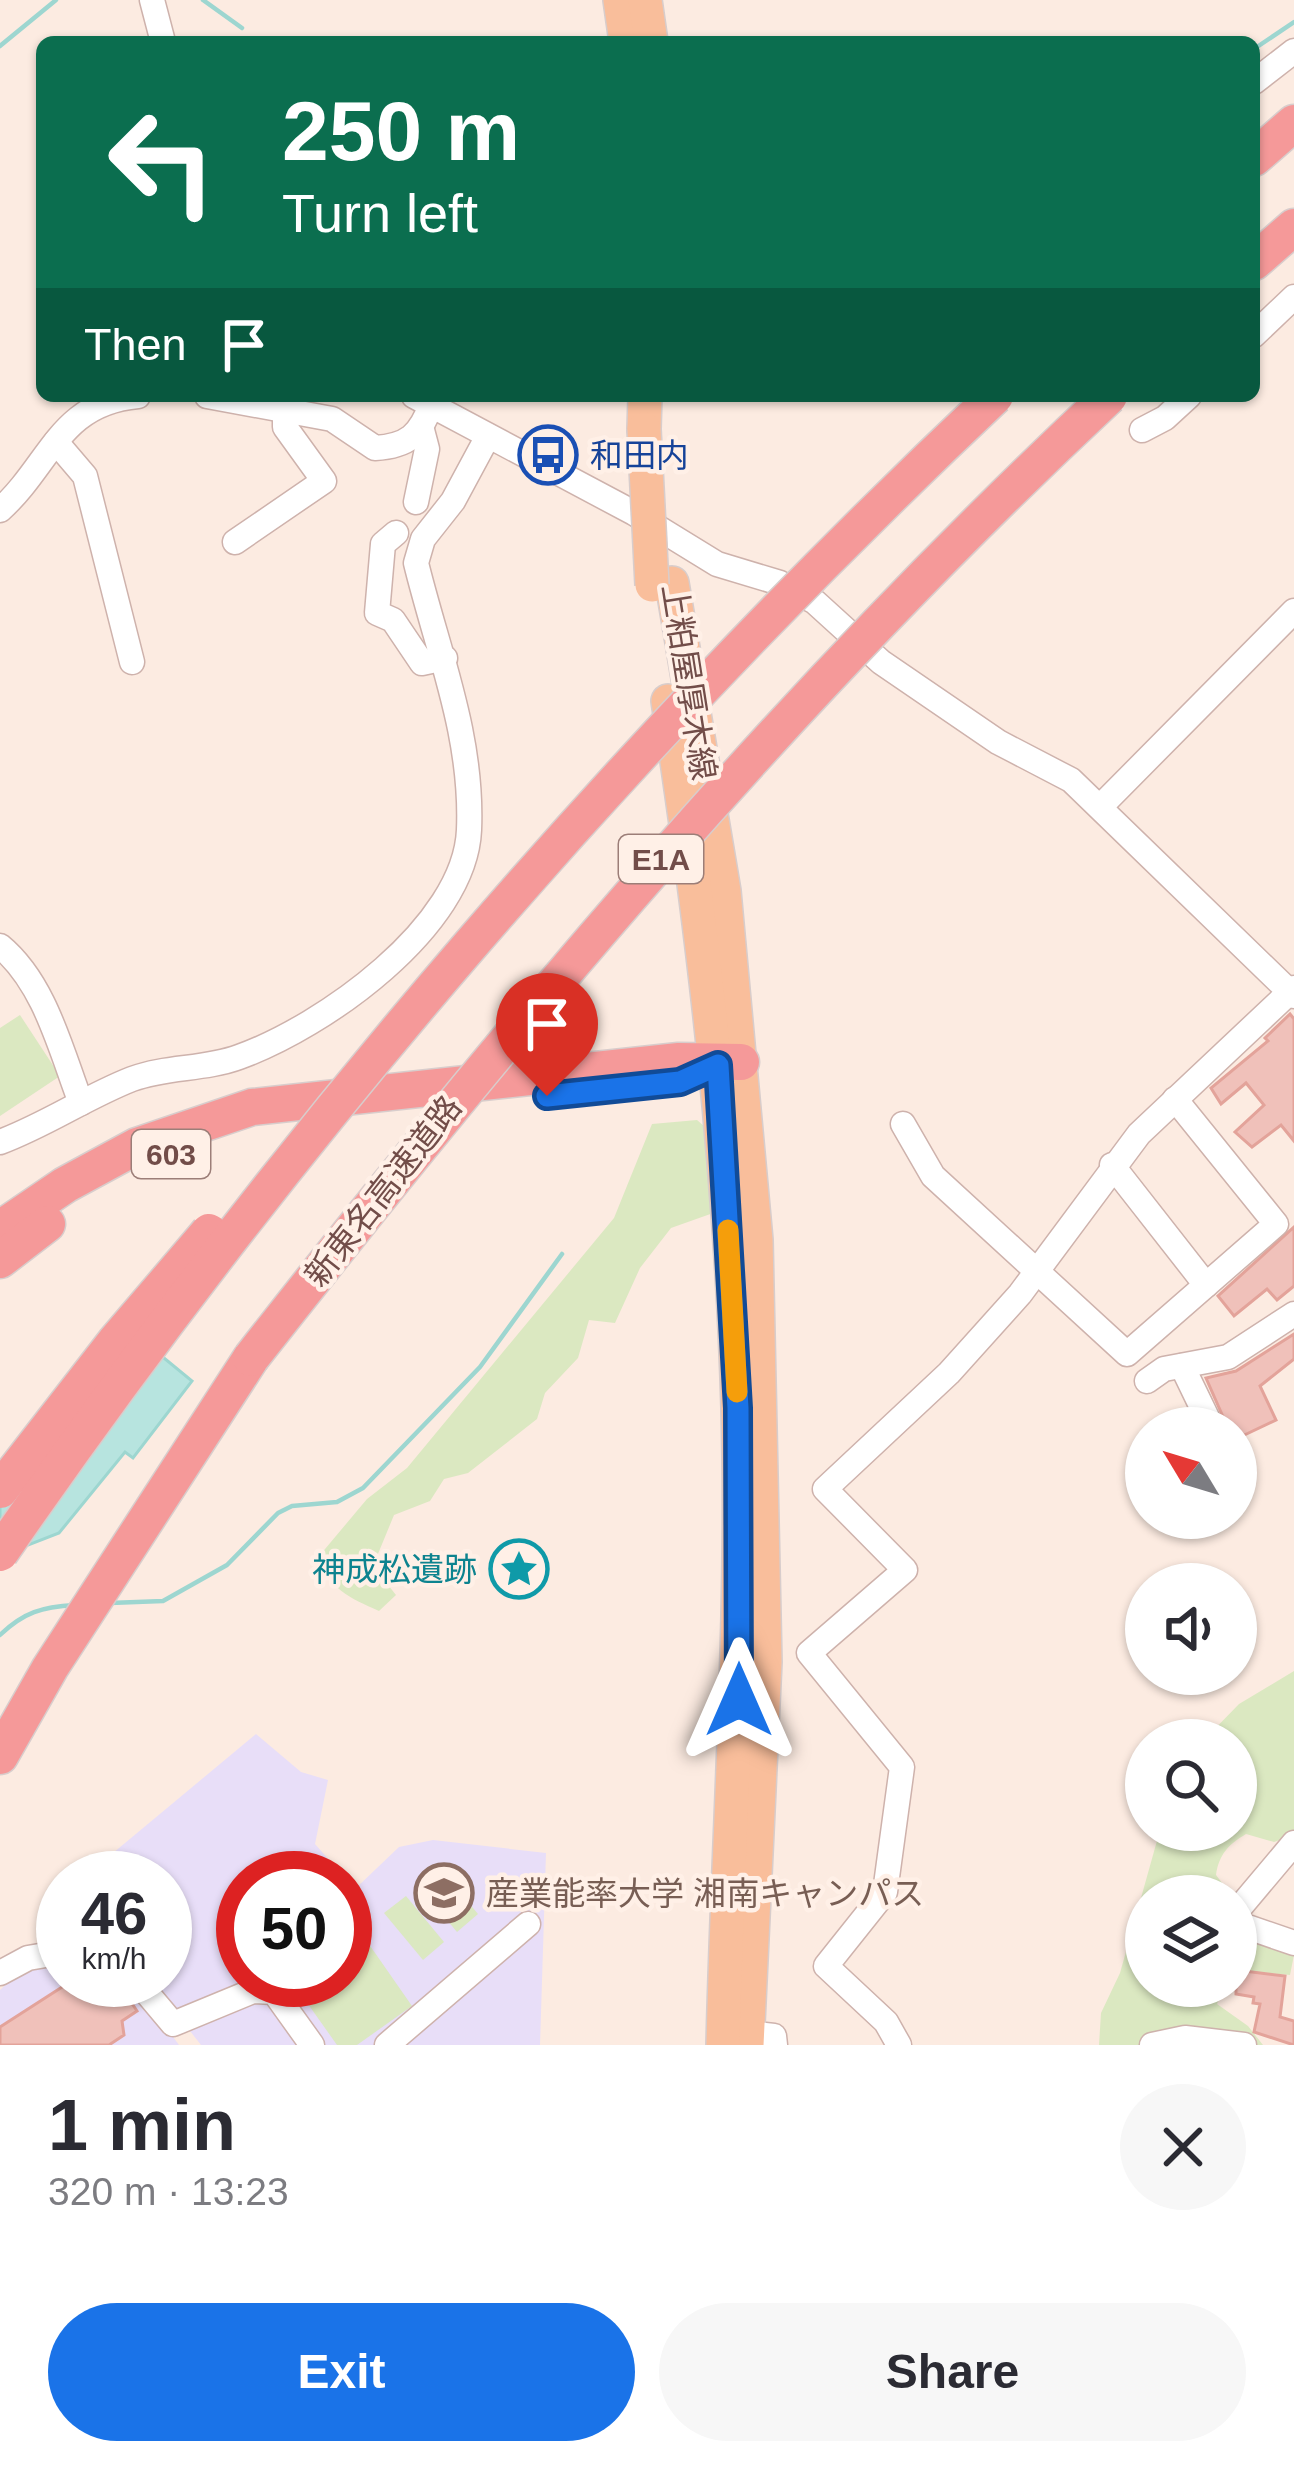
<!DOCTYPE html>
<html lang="en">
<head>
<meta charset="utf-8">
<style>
	body { margin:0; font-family:Helvetica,"Noto Sans JP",sans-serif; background:#f7f7f7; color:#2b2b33; height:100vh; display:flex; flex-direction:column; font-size:45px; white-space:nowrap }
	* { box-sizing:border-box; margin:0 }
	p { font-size:39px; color:#7c7c81 }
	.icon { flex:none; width:66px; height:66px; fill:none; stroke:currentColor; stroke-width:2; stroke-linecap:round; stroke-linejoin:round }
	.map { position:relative; height:2045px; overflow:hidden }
	.side { display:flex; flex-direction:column; background:#fff; flex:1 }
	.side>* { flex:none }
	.hud { position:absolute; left:36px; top:36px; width:1224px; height:366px; border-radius:18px; box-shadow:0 3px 9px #0004; background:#0b6e4f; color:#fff; overflow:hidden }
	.needle { width:78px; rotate:308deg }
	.buttons { position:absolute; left:1125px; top:1407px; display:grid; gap:24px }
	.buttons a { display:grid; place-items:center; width:132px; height:132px; border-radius:50%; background:#fff; box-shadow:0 3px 9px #0004; font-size:60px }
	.speed { position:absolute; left:36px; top:1851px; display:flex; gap:24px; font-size:60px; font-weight:700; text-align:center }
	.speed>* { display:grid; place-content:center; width:156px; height:156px; border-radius:50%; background:#fff; box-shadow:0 3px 9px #0004; line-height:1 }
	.speed small { font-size:30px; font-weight:400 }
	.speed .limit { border:18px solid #d22; background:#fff; color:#111 }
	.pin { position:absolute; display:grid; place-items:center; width:102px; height:102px; color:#fff; margin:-123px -51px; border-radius:50% 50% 50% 0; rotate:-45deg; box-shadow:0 0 12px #0007 }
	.pin .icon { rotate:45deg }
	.me { position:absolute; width:132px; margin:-66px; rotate:0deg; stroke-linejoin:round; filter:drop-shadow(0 0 9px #0008) }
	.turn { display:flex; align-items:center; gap:42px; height:252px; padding:0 48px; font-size:54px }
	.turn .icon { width:156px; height:156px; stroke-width:2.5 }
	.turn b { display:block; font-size:84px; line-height:102px }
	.then { display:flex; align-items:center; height:114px; padding:0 48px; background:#0003; gap:24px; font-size:45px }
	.round { display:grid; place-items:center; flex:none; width:126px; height:126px; border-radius:63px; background:#f7f7f7 }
	.headline { display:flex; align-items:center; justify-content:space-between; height:204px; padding:0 48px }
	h1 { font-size:72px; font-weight:600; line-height:90px }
	.cta { display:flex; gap:24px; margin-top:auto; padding:24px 48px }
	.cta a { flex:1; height:138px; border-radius:72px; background:#1a73e8; color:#fff; font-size:48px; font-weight:600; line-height:138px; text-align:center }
	.cta a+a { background:#f7f7f7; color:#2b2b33 }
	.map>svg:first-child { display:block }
	.education { fill:#e8def8; fill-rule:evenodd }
	.green { fill:#dbe8c1 }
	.water { fill:#b7e4df; stroke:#9dd6d0; stroke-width:3 }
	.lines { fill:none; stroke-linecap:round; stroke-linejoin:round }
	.stream { stroke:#9dd6d0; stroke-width:4.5 }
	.building { fill:#f0c1ba; stroke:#e3a39a; stroke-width:3 }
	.minor-casing { stroke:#ceb2ac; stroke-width:27 }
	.major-casing { stroke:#d8cdcc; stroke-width:36 }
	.highway-casing { stroke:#d8cdcc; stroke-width:39 }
	.minor { stroke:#fff; stroke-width:24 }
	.major { stroke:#f9be9b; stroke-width:33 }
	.highway { stroke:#f59999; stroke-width:36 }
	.major-bridge-casing { stroke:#d8cdcc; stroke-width:36; stroke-linecap:butt }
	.highway-bridge-casing { stroke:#d8cdcc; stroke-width:39; stroke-linecap:butt }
	.major-bridge { stroke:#f9be9b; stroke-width:33 }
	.highway-bridge { stroke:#f59999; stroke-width:36 }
	.route-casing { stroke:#114b97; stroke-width:30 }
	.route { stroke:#1a73e8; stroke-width:21 }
	.slow { stroke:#f59e0b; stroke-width:21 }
	.labels { text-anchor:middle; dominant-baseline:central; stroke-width:9; stroke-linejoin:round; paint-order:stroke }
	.shield { fill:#fff0e7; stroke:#9c7e78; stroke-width:3 }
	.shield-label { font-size:30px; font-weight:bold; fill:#724d49 }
	.transit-label { font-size:33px; fill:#164399; stroke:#fff0e7; text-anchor:start }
	.street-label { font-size:33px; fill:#724d49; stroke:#fff0e7 }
	.culture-label { font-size:33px; fill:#0d838f; stroke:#fff0e7; text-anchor:end }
	.education-label { font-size:33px; fill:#785e54; stroke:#fff0e7; text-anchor:start }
</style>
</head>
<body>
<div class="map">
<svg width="1294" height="2045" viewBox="0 0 1294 2045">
	<rect width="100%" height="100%" fill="#fcebe1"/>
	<g class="education">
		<path d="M256,1734L301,1772L328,1780L315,1844L355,1889L399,1847L433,1840L546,1853L540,2045H201L150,1980H165V1878H83ZM243,1878H345V1980H243Z"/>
		<path d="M63,1961V1980H121L138,1990L179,2045H0V1990L26,1966Z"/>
	</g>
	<g class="green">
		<path d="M20,1015L60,1076L0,1116V1028Z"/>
		<path d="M697,1120L712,1133L716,1212L671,1228L640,1268L615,1323L589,1320L578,1358L545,1393L537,1419L468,1473L444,1479L430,1501L394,1515L373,1566L396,1595L379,1611C350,1598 326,1588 320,1555L367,1499L407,1468L614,1218L652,1124Z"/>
		<path d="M1294,1671V1835L1274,1842L1246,1834C1229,1844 1219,1854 1216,1875L1232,1896H1146V1986H1224L1217,2004L1248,2026L1263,2045H1099L1101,2013L1120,1973L1160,1830H1236V1740H1204L1239,1704Z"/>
		<path d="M439,1867L478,1914L457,1932L418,1885Z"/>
		<path d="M406,1896L444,1942L423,1960L384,1913Z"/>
		<path d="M350,1917L412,2006L357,2045H337L291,1980H345V1920Z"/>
		<path d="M1236,1940H1256L1294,1955L1290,1975L1247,1971L1236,1975Z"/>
	</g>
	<path class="water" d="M136,1335L192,1381L133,1458L125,1452L59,1533L0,1556V1464Z"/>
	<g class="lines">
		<g class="stream">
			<path d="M203,0L242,28"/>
			<path d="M0,46L56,0"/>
			<path d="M1254,49L1294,22"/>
			<path d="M110,1603L163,1601L227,1565L278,1513L292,1506L337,1502L363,1488L480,1367L562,1254"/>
			<path d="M0,1635C24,1612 42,1607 75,1605"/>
		</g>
	</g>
	<g class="building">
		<path d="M1290,1014L1294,1019V1141L1281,1125L1252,1147L1235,1132L1264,1105L1246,1083L1221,1104L1211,1088L1268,1041L1265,1038Z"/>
		<path d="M1294,1227V1286L1277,1300L1267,1289L1234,1316L1218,1296Z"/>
		<path d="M1294,1334V1359L1260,1386L1276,1420L1236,1439V1428H1228L1206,1378L1236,1371Z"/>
		<path d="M1236,1970L1285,1976L1280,2017L1294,2021V2045L1254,2032L1260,2004L1253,2003L1254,1997L1236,1994Z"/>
		<path d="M73,1980H89L94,1987L99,1984L107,1996L121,1987L137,2011L122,2021L124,2035L109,2045H0V2027Z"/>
	</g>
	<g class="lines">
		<defs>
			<g id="minor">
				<path d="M152,0L163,42"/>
				<path d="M1254,82L1294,51"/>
				<path d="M1254,335L1294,297"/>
				<path d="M207,396L332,419L375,448C408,446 420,435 431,405"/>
				<path d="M414,396L634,513L717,564L780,583L815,602L881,662L998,742L1071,780L1294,996"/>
				<path d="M1142,430L1165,418L1189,396"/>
				<path d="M56,442L85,476L132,662"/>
				<path d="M416,502L427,449L422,430"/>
				<path d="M0,510C51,464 59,403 138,396"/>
				<path d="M396,533L383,544L377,613L393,620L422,663L445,658"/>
				<path d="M235,542L324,481L285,427V412"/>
				<path d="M1101,806L1294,611"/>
				<path d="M0,946C45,983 61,1051 81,1103"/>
				<path d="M903,1124L933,1176L1127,1354L1276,1224L1175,1099"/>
				<path d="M0,1142C46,1125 86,1097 132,1079C167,1066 204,1070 239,1057C323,1027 465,927 469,830C473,735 438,653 416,563L423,539L453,501L488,436"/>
				<path d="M1112,1165L1206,1285"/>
				<path d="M1182,1366L1212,1428"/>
				<path d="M1147,1381L1164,1369L1228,1357L1294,1314"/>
				<path d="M1236,1912L1294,1843"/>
				<path d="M1236,1923L1294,1943"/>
				<path d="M0,1973L28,1958L63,1952"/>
				<path d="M136,1980L173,2024L253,1991L274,1992L312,2045"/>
				<path d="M747,2033L774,2036L775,2045"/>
				<path d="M387,2045L528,1924"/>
				<path d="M899,2045L886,2022L826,1966L885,1892L902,1767L809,1653L905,1570L825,1489L949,1373L1020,1294L1139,1134L1294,988"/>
				<path d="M1152,2045L1185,2038L1244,2045"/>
			</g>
			<g id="major">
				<path d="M620,0L626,42"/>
				<path d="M645,0L651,42"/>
				<path d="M644,429L645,396"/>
				<path d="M672,583L724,891L756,1240L765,1662L747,2045"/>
				<path d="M668,701C704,936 731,1170 738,1408C744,1621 728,1832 723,2045"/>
			</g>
			<g id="highway">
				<path d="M1254,158L1294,123"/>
				<path d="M1254,262L1294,227"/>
				<path d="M0,1229L65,1185L137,1146L252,1107L679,1061L741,1062"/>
				<path d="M0,1260L47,1224"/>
				<path d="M0,1756L50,1668L251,1358"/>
			</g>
		</defs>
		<use href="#minor" class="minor-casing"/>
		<use href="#major" class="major-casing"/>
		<use href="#highway" class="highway-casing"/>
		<use href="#minor" class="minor"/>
		<use href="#major" class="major"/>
		<use href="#highway" class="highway"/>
		<defs>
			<path id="major-bridge" d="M644,429L652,585"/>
			<g id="highway-bridge">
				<path d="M251,1358C517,1019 794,690 1109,396"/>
				<path d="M0,1490L115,1342L209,1232"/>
				<path d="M0,1553C289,1135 626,744 995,396"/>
			</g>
		</defs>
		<use href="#major-bridge" class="major-bridge-casing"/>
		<use href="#highway-bridge" class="highway-bridge-casing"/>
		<use href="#major-bridge" class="major-bridge"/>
		<use href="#highway-bridge" class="highway-bridge"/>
	</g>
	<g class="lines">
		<defs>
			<path id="route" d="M547,1096L680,1082L718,1065L738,1408L739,1700"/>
		</defs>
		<use href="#route" class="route-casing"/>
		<use href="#route" class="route"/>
		<path class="slow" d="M728,1230L737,1392"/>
	</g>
	<defs>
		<symbol id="bus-ring" viewBox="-11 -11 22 22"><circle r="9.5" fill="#fff0e7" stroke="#1a4fb4" stroke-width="1.5"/><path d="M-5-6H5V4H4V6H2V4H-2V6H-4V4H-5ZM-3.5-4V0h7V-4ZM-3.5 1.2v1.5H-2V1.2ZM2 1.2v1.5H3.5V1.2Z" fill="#1a4fb4"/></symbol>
		<symbol id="sight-ring" viewBox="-11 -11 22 22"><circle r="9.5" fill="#fff0e7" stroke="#0f9aa8" stroke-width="1.5"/><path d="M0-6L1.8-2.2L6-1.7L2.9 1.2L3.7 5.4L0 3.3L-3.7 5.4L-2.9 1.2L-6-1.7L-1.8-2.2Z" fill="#0f9aa8"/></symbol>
		<symbol id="university-ring" viewBox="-11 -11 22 22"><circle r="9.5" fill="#fff0e7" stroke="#8d6e63" stroke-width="1.5"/><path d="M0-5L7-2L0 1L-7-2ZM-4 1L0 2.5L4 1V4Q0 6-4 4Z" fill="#8d6e63"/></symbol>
	</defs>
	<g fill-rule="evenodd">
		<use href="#bus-ring" x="515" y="422" width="66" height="66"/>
		<use href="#sight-ring" x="486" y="1536" width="66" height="66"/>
		<use href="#university-ring" x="411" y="1860" width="66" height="66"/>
	</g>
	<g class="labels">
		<g class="shield">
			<rect x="619" y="835" width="84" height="48" rx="9"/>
			<rect x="132" y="1130" width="78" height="48" rx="9"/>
		</g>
		<g class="shield-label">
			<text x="661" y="859">E1A</text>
			<text x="171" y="1154">603</text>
		</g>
		<g class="transit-label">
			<text x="590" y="455">和田内</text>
		</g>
		<g class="street-label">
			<text transform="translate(689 682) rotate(81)">上粕屋厚木線</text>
			<text transform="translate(383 1191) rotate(-52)">新東名高速道路</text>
		</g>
		<g class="culture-label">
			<text x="477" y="1569">神成松遺跡</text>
		</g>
		<g class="education-label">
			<text x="486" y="1893">産業能率大学 湘南キャンパス</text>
		</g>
	</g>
</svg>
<div class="buttons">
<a><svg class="needle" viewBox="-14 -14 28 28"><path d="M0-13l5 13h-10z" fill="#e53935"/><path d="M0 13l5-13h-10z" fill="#7c7c81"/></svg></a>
<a><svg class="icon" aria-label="sound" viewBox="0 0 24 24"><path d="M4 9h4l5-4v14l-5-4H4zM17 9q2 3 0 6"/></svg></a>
<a><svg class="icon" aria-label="search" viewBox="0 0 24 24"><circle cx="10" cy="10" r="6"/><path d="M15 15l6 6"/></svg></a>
<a><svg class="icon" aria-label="layers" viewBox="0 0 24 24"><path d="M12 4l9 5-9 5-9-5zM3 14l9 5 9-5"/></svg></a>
</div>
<div class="speed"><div>46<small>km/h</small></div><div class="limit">50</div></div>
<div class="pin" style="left:547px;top:1096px;background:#d93025"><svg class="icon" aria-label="arrive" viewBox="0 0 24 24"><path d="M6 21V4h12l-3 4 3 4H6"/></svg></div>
<svg class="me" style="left:739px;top:1700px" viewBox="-20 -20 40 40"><path d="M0-17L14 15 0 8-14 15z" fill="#1a73e8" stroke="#fff" stroke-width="4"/></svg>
<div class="hud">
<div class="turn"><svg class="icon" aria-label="left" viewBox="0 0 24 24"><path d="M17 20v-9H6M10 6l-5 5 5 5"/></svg><div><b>250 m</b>Turn left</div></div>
<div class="then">Then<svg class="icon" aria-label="arrive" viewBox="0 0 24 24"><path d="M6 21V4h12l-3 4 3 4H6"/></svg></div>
</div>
</div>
<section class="side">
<div class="headline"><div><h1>1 min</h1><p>320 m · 13:23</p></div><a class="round"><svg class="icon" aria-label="close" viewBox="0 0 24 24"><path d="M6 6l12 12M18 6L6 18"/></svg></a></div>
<div class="cta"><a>Exit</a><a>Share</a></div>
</section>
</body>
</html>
